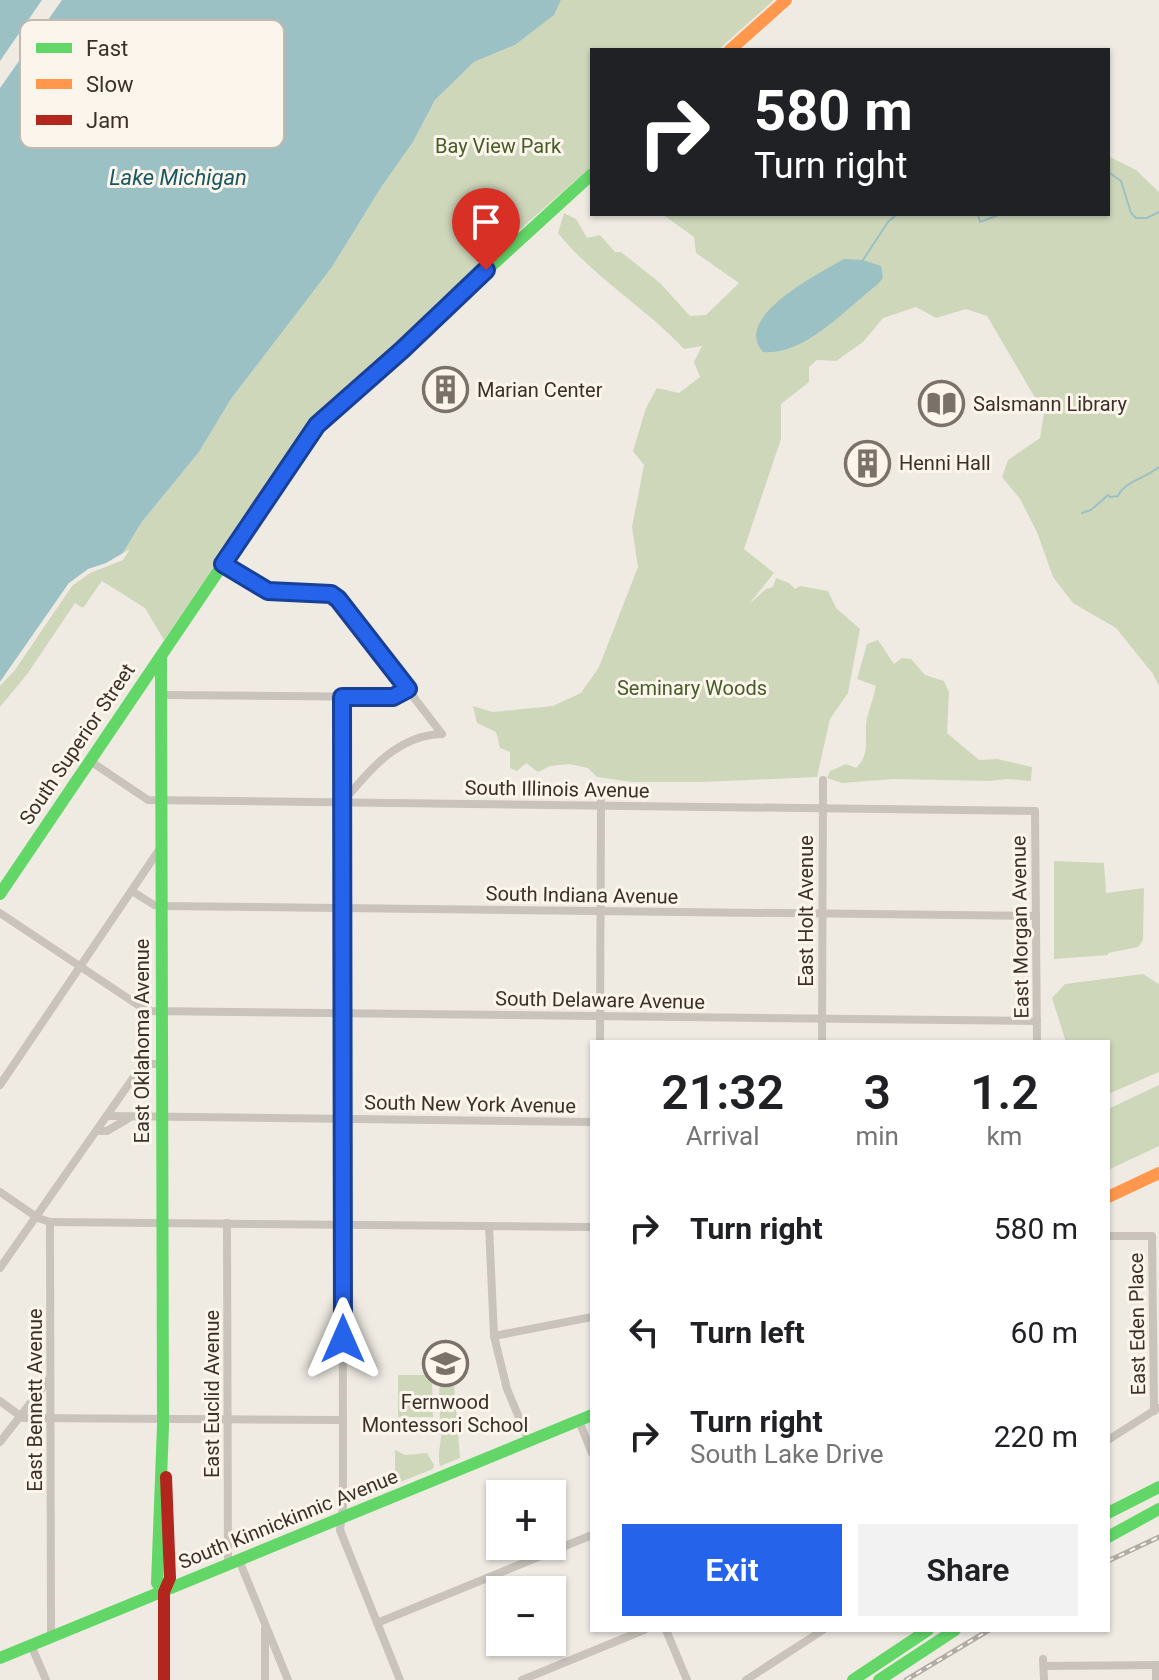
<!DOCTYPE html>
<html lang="en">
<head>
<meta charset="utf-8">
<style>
	body { margin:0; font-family:Roboto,sans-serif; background:#f2f2f2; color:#202124; height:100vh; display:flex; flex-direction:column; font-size:30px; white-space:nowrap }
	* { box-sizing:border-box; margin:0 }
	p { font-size:26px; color:#757577 }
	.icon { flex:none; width:44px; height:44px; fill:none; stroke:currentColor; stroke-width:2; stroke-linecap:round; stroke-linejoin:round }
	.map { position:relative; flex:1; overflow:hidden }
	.sheet { position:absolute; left:590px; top:1040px; width:520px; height:592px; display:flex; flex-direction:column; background:#fff; border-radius:0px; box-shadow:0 2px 6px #0004 }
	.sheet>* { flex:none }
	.hud { position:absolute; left:590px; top:48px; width:520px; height:168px; border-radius:0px; box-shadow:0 2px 6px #0004; background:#202124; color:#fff; overflow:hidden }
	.controls { position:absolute; left:486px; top:1480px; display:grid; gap:16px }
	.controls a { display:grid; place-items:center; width:80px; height:80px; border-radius:0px; background:#fff; box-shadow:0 2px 6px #0004; font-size:40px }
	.pin { position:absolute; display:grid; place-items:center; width:68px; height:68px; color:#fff; margin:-82px -34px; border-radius:50% 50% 50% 0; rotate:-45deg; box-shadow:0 0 8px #0007 }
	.pin .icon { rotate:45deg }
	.me { position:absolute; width:88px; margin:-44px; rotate:0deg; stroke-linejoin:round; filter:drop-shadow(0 0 6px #0008) }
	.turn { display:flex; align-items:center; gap:28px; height:168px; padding:0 32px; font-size:36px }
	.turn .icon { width:104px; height:104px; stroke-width:2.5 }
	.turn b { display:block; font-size:56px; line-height:68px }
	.eta { display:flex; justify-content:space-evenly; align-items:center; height:136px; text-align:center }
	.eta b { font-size:48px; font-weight:600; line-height:56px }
	.button { display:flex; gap:16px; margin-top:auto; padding:16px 32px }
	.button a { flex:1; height:92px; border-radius:0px; background:#2563eb; color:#fff; font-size:32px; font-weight:600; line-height:92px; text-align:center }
	.button a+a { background:#f2f2f2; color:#202124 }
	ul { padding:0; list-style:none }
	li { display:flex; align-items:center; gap:24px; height:104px; padding:0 32px }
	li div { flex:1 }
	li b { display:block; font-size:30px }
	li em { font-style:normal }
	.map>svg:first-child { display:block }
	.green { fill:#cfd7bb }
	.water { fill:#9cc1c4 }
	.pier { fill:#efebe3 }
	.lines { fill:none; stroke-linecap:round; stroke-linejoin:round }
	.stream { stroke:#9cc1c4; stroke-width:2 }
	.street { stroke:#c9c3bb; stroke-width:8 }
	.fast { stroke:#63d668; stroke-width:12 }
	.slow { stroke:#ff974d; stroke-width:12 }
	.jam { stroke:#b3261e; stroke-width:12 }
	.rail-casing { stroke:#b1aba5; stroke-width:5 }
	.rail { stroke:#fcf5eb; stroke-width:2; stroke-dasharray:6; stroke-linecap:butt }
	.route-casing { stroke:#184099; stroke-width:20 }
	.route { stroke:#2563eb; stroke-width:14 }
	.labels { text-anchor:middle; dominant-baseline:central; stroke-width:6; stroke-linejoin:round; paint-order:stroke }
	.park-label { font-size:20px; fill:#465d29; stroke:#fcf5eb }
	.poi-label { font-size:20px; fill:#3b3028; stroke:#fcf5eb; text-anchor:start }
	.street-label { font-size:20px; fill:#3b3028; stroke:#fcf5eb }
	.water-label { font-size:22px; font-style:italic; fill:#185862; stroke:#fcf5eb }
	.key { fill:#fcf5eb; stroke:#c2bab0; stroke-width:2 }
	.key-label { font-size:22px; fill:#3b3028 }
</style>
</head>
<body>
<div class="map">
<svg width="1159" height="1680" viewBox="0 0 1159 1680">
	<rect width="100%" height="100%" fill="#efebe3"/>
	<g class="green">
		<path d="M561,0H774L718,50H592V166L436,303L386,356L310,425L164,640L145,608L102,581L83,608L75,603L28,673L0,707V682L69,583L121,556L141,523L199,452L231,399L332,267L382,186L413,142L435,100L474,62L515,45L553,15Z"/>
		<path d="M1108,156L1136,170L1159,192V686L1153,674L1116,628L1073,603L1053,577L1037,532L1020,499L1002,477L1008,460L1040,438L1044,413L987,316L966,309L936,318L916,307L883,318L863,342L836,361L817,360L809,367V382L781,404V439L744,549L774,573L749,604L766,589L773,587L776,578L789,583L795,589L800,586L828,591L836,608L860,629L848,693L830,719L817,777L702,782H632L597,777L588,768L569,764L550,766L538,772L526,763L517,771L510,768V752L500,748L496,732L477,723L473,706L493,712L553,706L581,693L599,667L638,567L632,527L644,465L633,451L646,408L657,388L679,393L700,377L694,362L702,346L684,349C645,307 594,278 558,233L564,213L576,219L587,238L600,235L615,252H621L660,283L690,316L706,315L739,283L696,253L694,237L662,214H1108Z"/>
		<path d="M878,640L894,664L902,658L911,659L925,675L944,681L949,692L947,733L979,760L997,759L1032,767L1031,781L1008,779L989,781L893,779L842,783L827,778L830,771L846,764L856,768C872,753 863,737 867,718C870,707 874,696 876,686L857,679L867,644Z"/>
		<path d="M1054,861L1104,863L1106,893L1144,888L1143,940L1138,947L1108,953V955L1054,959Z"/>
		<path d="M1143,974L1159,984V1072L1108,1094V1042H1066L1052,998L1065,984Z"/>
		<path d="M1159,1085V1146L1108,1170V1109Z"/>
		<path d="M456,1364L461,1382L454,1384L460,1458L440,1466C437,1455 441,1445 441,1434C441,1413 436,1396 442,1375L454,1377L452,1365Z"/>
		<path d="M398,1375H432L433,1417H398Z"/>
		<path d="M395,1450L405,1455L427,1453L434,1465L433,1469L395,1484Z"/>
	</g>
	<g class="water">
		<path d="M0,0H42L0,61Z"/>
		<path d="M62,0H561L554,15L515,45L474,62L435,100L413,142L382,186L332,267L231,399L199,452L141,523L121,556L69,583L0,682V88Z"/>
		<path d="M844,259L863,260L881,266L883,278L877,285C845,309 805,356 763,352C731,317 820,273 844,259Z"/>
	</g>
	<path class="pier" d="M130,549L123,560L90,573L72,586L15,670L0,686V682L69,583L88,569L106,563Z"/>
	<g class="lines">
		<g class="stream">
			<path d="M1108,172L1121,181L1131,213L1136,218H1147L1159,212"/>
			<path d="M978,214L980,222L1001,214"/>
			<path d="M863,260L888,222L897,214"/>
			<path d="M1082,513L1091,510L1108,495L1110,497L1118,496C1125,481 1146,478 1159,467"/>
		</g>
		<g class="street">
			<path d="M223,564L263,590L324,592L338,599L442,734C398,735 369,770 343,802"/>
			<path d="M162,695L393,697L408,689"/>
			<path d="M342,697L343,1507L340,1530L400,1680"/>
			<path d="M90,761L148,800L1035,811L1037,1042"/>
			<path d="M132,891L154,905L162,906L1036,916"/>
			<path d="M0,913L147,1011L1037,1021"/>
			<path d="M600,1042L601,798"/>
			<path d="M822,1042L823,780"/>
			<path d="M0,1085L161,847"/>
			<path d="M107,1116L592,1122"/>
			<path d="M97,1131H107L129,1118"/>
			<path d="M0,1192L38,1218L50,1222L51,1637"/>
			<path d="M50,1222L592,1227"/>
			<path d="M227,1223L228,1565"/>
			<path d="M489,1226L494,1336L507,1389L529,1441"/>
			<path d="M1108,1236H1152L1154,1411"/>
			<path d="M0,1268L138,1071L148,1064H162"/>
			<path d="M494,1336L592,1317"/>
			<path d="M0,1401L23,1418L343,1420"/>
			<path d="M579,1421L592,1453"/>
			<path d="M1108,1440L1158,1408"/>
			<path d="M0,1442L50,1378"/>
			<path d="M239,1560L288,1680"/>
			<path d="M377,1623L592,1535"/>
			<path d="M666,1630L687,1680"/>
			<path d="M31,1645L46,1680"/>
			<path d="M1043,1659L1044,1680"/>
			<path d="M1156,1665V1680"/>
			<path d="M1044,1666L1159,1665"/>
			<path d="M265,1680V1629"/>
			<path d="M522,1680L644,1630"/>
			<path d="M746,1680L823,1630"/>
		</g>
		<g class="fast">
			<path d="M161,657L163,1426L157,1583L164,1592"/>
			<path d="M0,894L317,425L592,174"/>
			<path d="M1108,1513L1159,1487"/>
			<path d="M1108,1537L1159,1509"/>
			<path d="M0,1658L592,1415"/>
			<path d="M853,1680L928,1630"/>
			<path d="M879,1680L955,1630"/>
		</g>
		<g class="slow">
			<path d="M730,50L786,0"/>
			<path d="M1108,1197L1159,1173"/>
		</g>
		<path class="jam" d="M164,1680V1592L170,1578L166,1477"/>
		<defs>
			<g id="rail">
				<path d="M1108,1561L1159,1537"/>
				<path d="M906,1680L989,1630"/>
			</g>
		</defs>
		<use href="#rail" class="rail-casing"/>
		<use href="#rail" class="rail"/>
	</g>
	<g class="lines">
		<defs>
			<path id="route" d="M343,1339L342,697H393L408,689L338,599L331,594L268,591L223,564L317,425L402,350L486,270"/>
		</defs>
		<use href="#route" class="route-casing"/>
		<use href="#route" class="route"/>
	</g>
	<defs>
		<symbol id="building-ring" viewBox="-11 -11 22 22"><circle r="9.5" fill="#fcf5eb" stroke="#7a7169" stroke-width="1.5"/><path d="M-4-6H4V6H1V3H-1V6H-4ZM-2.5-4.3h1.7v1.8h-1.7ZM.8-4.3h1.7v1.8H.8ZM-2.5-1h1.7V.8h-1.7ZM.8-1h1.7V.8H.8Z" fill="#7a7169"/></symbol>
		<symbol id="library-ring" viewBox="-11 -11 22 22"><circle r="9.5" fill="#fcf5eb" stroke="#7a7169" stroke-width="1.5"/><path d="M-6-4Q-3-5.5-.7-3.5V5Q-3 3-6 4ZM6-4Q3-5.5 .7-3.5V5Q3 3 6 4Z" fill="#7a7169"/></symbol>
		<symbol id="school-ring" viewBox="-11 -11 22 22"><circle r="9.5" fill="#fcf5eb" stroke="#7a7169" stroke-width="1.5"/><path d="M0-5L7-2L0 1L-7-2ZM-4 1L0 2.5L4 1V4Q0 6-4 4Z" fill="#7a7169"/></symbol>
	</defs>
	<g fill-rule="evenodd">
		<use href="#building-ring" x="420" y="364" width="51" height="51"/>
		<use href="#library-ring" x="916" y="378" width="51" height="51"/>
		<use href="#building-ring" x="842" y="438" width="51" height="51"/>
		<use href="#school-ring" x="420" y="1338" width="51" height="51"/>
	</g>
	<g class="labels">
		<g class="park-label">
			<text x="498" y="146">Bay View Park</text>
			<text x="692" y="688">Seminary Woods</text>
		</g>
		<g class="poi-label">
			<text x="477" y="390">Marian Center</text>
			<text x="973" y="404">Salsmann Library</text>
			<text x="899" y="463">Henni Hall</text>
			<text x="445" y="1402" text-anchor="middle">Fernwood<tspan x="445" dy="23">Montessori School</tspan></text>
		</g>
		<g class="street-label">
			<text transform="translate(77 744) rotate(-56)">South Superior Street</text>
			<text transform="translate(557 789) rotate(1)">South Illinois Avenue</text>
			<text transform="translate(582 895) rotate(1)">South Indiana Avenue</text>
			<text transform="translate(806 911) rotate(-90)">East Holt Avenue</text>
			<text transform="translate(1020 927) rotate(-91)">East Morgan Avenue</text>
			<text transform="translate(600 1000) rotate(1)">South Delaware Avenue</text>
			<text transform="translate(142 1041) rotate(-90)">East Oklahoma Avenue</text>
			<text transform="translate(470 1104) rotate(1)">South New York Avenue</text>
			<text transform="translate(1137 1324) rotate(-91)">East Eden Place</text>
			<text transform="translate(212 1394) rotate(-90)">East Euclid Avenue</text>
			<text transform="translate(35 1400) rotate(-90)">East Bennett Avenue</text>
			<text transform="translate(288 1519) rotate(-22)">South Kinnickinnic Avenue</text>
		</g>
		<g class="water-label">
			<text x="178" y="177">Lake Michigan</text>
		</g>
	</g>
	<rect x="20" y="20" width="264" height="128" rx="12" class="key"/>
	<rect x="36" y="43" width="36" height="10" fill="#63d668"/>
	<rect x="36" y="79" width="36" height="10" fill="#ff974d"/>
	<rect x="36" y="115" width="36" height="10" fill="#b3261e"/>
	<g class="key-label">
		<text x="86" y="56">Fast</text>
		<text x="86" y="92">Slow</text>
		<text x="86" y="128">Jam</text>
	</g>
</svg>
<div class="controls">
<a>+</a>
<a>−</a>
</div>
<div class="pin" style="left:486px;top:270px;background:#d93025"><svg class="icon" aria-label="arrive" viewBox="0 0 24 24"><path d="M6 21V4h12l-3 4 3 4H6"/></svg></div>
<svg class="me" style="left:343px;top:1339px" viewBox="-20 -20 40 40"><path d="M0-17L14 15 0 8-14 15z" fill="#2563eb" stroke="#fff" stroke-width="4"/></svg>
<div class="hud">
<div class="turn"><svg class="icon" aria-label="right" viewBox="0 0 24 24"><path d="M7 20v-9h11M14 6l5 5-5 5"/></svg><div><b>580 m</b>Turn right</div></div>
</div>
<section class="sheet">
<div class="eta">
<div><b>21:32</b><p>Arrival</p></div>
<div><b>3</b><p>min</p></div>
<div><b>1.2</b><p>km</p></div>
</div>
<ul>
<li><svg class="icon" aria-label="right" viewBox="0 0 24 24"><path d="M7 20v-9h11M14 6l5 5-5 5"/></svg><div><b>Turn right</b></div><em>580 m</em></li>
<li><svg class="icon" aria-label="left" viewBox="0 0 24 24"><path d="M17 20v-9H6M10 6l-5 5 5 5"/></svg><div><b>Turn left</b></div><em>60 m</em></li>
<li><svg class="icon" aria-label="right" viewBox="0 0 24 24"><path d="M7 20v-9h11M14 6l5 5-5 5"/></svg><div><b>Turn right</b><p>South Lake Drive</p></div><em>220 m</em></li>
</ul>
<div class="button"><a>Exit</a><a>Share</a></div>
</section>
</div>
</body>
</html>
